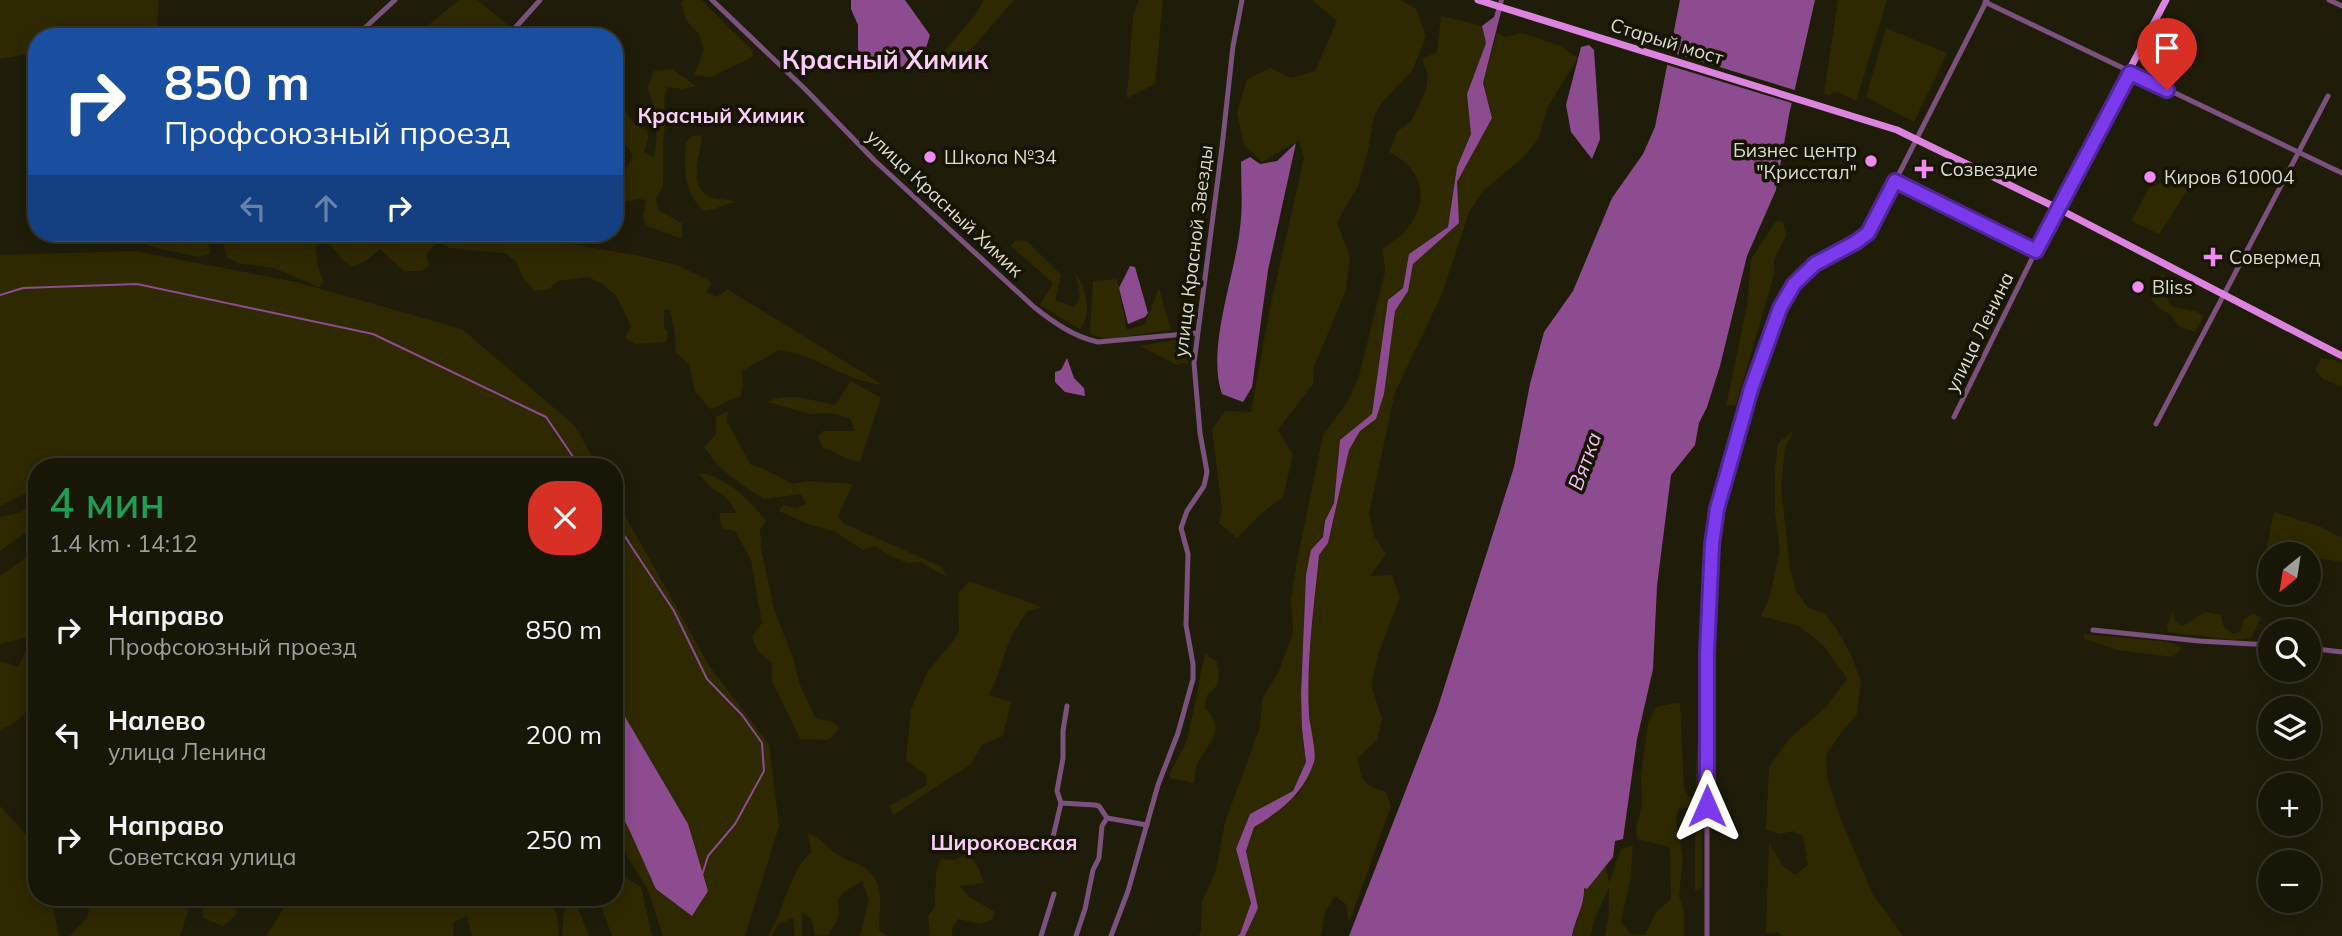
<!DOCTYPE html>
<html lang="ru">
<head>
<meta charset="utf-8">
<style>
	body { margin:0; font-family:Mulish,sans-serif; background:#201f11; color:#f1f3f6; height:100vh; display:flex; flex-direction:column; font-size:26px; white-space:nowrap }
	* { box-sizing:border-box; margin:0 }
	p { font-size:23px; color:#9e9f9b }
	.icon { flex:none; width:38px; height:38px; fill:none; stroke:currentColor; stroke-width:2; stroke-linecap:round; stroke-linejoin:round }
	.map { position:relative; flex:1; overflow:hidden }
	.panel { position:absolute; left:28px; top:458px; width:595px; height:448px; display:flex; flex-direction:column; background:#171607; border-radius:28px; box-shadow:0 4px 18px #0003,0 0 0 2px #363528 }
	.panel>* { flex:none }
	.top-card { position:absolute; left:28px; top:28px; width:595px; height:214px; border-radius:28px; box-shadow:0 4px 18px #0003,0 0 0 2px #363528; background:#1a4fa0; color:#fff; overflow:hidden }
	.needle { width:46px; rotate:210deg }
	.buttons { position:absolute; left:2258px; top:542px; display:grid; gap:14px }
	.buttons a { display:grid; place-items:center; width:63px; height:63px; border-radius:50%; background:#171607; box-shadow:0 4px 18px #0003,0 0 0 2px #363528; font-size:35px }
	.pin { position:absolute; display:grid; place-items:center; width:60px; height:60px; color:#fff; margin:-72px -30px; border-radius:50% 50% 50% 0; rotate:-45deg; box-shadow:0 0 7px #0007 }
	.pin .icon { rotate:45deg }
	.me { position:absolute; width:77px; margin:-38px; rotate:0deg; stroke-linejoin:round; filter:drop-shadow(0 0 5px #0008) }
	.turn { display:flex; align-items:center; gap:24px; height:147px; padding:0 21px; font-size:32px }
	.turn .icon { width:91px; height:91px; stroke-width:2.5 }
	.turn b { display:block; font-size:49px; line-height:60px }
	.lanes { display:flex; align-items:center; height:66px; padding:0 21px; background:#0003; justify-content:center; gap:35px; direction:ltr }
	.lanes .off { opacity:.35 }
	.round { display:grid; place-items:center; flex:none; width:74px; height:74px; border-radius:28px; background:#201f11 }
	.head { display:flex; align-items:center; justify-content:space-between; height:119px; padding:0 21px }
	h1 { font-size:42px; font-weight:600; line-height:52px; color:#1e9e55 }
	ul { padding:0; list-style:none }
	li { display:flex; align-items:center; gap:21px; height:105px; padding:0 21px }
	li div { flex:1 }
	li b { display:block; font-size:26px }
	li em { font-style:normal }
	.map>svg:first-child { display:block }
	.green { fill:#2e2900 }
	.water { fill:#8d4c90 }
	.pier { fill:#1f1d09 }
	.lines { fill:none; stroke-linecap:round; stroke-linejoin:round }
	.stream { stroke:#8d4c90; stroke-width:2 }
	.minor { stroke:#7b517d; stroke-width:5 }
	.major { stroke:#db83df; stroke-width:7 }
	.route-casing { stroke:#51269a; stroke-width:18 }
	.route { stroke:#7c3aed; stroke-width:12 }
	.poi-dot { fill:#f08bf5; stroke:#161402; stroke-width:2.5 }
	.labels { text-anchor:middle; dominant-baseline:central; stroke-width:7; stroke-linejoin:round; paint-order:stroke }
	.street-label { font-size:19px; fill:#dcdbce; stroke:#161402 }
	.poi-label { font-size:19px; fill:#dcdbce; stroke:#161402; text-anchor:start }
	.neighbourhood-label { font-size:21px; font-weight:bold; fill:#fbcdfc; stroke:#161402 }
	.water-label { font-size:21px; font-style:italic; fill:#f3bef5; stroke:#161402 }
	.district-label { font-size:26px; font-weight:bold; fill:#fbcdfc; stroke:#161402 }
</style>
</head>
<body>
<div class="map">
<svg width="2342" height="936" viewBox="0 0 2342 936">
	<rect width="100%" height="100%" fill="#1f1d09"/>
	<g class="green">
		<path d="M0,0H159L157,32L129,37H37V53L0,59Z"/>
		<path d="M459,0H477L509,26L498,37H425V28Z"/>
		<path d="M684,0H701L752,50L753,57L711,77L694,75L704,50L699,34L686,20L681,2Z"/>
		<path d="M984,0H1014L952,71L941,73L927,72L975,15Z"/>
		<path d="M1139,0H1163L1155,84L1127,98L1133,15Z"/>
		<path d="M1312,0H1401L1416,9L1426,36L1412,71L1383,101L1374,116L1368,150L1358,186L1337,222L1350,257L1346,290L1314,367L1313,384L1278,430L1293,455L1283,497L1262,513L1237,538L1219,523L1222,509L1212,429L1225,411L1251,412L1270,308L1304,158L1299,140L1262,162L1244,145L1237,113L1247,79L1270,68L1292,78L1315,71L1337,21Z"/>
		<path d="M1838,0H1887L1856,101L1838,92H1833L1830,96L1824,94Z"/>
		<path d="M1441,16L1482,26L1486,43L1467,94L1471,134L1457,167L1448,227L1409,254L1403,288L1388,300L1372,414L1340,441L1334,503L1325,521L1323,537L1306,575L1301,693L1302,729L1306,762L1293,791L1250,814L1236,849L1251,903L1240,934L1237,936H1199L1201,929L1202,902L1216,870L1225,822L1259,730L1263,697L1279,671L1293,633L1291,599L1297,561L1323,435L1348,401L1359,376L1385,272L1383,249C1390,243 1399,238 1405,232C1430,200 1425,170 1389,152L1397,132L1412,120L1426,90L1428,75L1422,59L1437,52Z"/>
		<path d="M1886,28L1947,53L1914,122L1866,97Z"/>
		<path d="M1497,33L1505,37L1522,33L1561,46L1578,58L1547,108L1539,137L1525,156L1484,190L1469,212L1442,294L1395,392L1369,514L1374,536L1386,554L1370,576L1392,575L1400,597L1378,655L1371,685L1382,719L1377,740L1358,758C1361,782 1363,784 1386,792L1391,806L1349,923L1346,904L1335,896L1325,912L1321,936H1245L1258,908L1246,851L1254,827L1274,815L1299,793L1315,760L1310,734L1307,682L1319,555L1328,543L1349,450L1360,431L1376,418L1384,394L1395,311L1407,291L1413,263L1459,223L1457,182L1492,118L1483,83Z"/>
		<path d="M672,69L696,86L682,89L667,87L664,100L666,119L663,141V187L656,198L658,210L682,223V239L647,226L643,218L646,200L638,199L624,202L618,214L614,216V178L625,170L633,156L614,126V112L623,108L635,125L647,130L648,139L644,152L654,157C659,132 657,111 647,88L654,71Z"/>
		<path d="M702,135C701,155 685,188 713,198C721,200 729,199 736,202C724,203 717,210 704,211C683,192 684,168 686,142L692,136Z"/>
		<path d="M2171,179L2188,189L2159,234L2131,221L2149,188Z"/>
		<path d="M1776,221L1783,222L1786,236L1774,260V275L1736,405L1726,406L1747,306L1751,259Z"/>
		<path d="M108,233H209L210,254L199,257L157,248Z"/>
		<path d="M229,233L483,234L571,244L635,255L677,265L710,281L711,284L706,292L717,297L727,289L883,385C847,382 817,355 779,350L742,371L743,386L740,397C728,398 722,407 710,409L695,391L689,364L676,353L675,333L670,310H664V327L668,333L666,342L635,344L625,338L631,326L616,296L601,283L588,277L558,281L549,289L535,291L523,278L516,261L504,253L449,248L438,242L426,254L429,266L421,271H404L380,249L367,260L354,267C336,259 340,250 324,241L316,246L317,265L324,282L319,287L274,268L237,263L227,257L224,245Z"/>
		<path d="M1016,240L1027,241L1061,275L1055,300L1073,307C1085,298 1077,287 1076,274C1087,288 1092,315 1080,329L1040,305L1053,283L1011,246Z"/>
		<path d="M135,251L296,282L462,329L575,426L598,467H291L101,458L82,467H37V488L0,506V255Z"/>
		<path d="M2163,274L2169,283L2167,296L2170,305C2182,311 2194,308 2204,316L2195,332L2178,326L2171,315L2159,308L2151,299L2159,286V277Z"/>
		<path d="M1117,279L1127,330L1145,324L1159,288L1171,330L1107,339L1090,334L1093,281Z"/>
		<path d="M1175,340L1189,346L1188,364L1182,363L1177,365L1140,346Z"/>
		<path d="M2321,358L2334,360L2342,364V387L2323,379L2315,370Z"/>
		<path d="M851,381L881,398L860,462C846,461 836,451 823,448L818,437L823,431H855L850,418L830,413L810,414L767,402C788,391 813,401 835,405Z"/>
		<path d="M728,411L727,421L751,465L762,468L793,484L808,481L853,484L838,516L843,523L942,567L946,576L920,562L908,563L890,556L875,546L863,550L834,531L808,524L779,511L783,505L796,508L806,504L801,494L764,499C741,484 719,471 704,447L716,434V417Z"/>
		<path d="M1794,430L1785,448L1781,486L1790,569L1796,591L1808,607L1825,614L1836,628L1851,655L1861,681L1857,714L1842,732L1826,755L1827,777L1841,820L1873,895L1903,936H1782L1778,932L1766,933L1769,843L1783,866L1795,875L1808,865L1803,836L1793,831L1780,834L1766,830L1769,767L1790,738L1826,707L1847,679L1824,646L1799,626L1761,616L1769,599L1780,550L1775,513V472L1778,443Z"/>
		<path d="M698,473C726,476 750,500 766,521L760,530L761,548L774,609L793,658L800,685L816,719L831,721L840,728L829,740L800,739L772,681V663L758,651L752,637L762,623L751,560L735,531L722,528L719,513H737L726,497L709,486Z"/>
		<path d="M614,496L710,667L769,744L779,826L745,936H663L648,890L614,835Z"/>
		<path d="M37,503V530L28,531L0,551V517L18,513Z"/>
		<path d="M2274,512L2321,527L2342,538V562L2308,557V555L2275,552L2267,546Z"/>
		<path d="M37,550V626L27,637L0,644V576Z"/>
		<path d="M969,581L1042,607L1028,611C1022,619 1017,627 1012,635C1003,655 999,676 989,695L1011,702L1003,736L982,745L971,764L893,815L889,806L927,785L926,775L906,760L911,709L928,671L954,640L959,630L958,594Z"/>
		<path d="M2173,612L2175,621L2183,626L2205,612L2221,615L2223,626L2233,634L2241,631L2244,619L2253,614L2261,618L2251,638L2232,640L2168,632L2167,625Z"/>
		<path d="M2083,634L2170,642L2182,648L2173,657L2118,650L2085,639Z"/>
		<path d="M28,648L37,649V687L28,694C31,716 16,722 0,730V661L18,667Z"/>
		<path d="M1205,654L1217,662C1220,675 1220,687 1207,695L1205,708C1227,730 1209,742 1198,762C1195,768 1195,777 1194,783L1170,778V773L1187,741Z"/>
		<path d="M1675,703L1680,704L1684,788L1689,797L1695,796L1697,746L1702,735V887L1695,891V820L1692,809L1679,808L1676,819L1683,859L1679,896L1684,912V936H1605L1609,914V888L1593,922L1591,936H1572L1578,911L1584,898V887L1601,861L1606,867L1609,883L1621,849L1633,845L1630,880L1621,922L1631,934L1645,935L1656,912L1671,899L1670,847L1637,839L1636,828L1642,805L1641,776L1648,723L1656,707Z"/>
		<path d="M0,806L37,847V898H51L59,936H0Z"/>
		<path d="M808,834C824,838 826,849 840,856C846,860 854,862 860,865C887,881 879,904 879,930L887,936H860L869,900L862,881L844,892L838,900L839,917L828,935L815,936L812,920L802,912V936H795L793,918L778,924L772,936H768C785,909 788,874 811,852Z"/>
		<path d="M614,849L623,876L641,887L652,936H612L598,898H614Z"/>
		<path d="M968,853L979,869L984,883L960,886L970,898L994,911L993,919L981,924L958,919L953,926L952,936H928L930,934L928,916L935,907L936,873L940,859L955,860Z"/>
		<path d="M92,898H192L180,936H70L87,918Z"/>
		<path d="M201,898H239L235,916L223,926L203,918Z"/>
		<path d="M290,898H549L557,915L559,936H472L467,916L454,922L453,936H266Z"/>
		<path d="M569,898L578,908L589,936H562L564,912Z"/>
	</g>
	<g class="water">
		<path d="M851,0H905L930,35C918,76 916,60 882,71L858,50V25L851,9Z"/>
		<path d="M1499,0H1504L1483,83L1492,118L1457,182L1459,223L1413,264L1408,291L1395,311L1384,394L1376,419L1360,431L1349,450L1328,543L1319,555C1314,608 1306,662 1309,715C1310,727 1317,753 1314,762C1304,793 1281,811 1254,827L1246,851L1258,908L1245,936H1237L1240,934L1251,903L1236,849L1250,814L1293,791L1306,762L1302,729L1301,693L1306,575L1311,550L1323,537L1325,521L1334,503L1340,440L1372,414L1388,300L1403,288L1409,254L1448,227L1457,167L1471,134L1467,94L1486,43L1482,26L1494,17Z"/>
		<path d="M1680,0H1815L1789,115L1776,190L1747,256L1720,366L1707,407L1699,423L1695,445L1671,475L1657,586L1653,669L1637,739L1623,839L1615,841L1613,857L1587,889L1584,888C1585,905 1575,918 1572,936H1349L1437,710L1514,467L1530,384L1544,332L1573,291L1612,198L1643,154L1655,127Z"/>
		<path d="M1589,45L1594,50L1600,139L1592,159L1571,132L1566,105L1581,47Z"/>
		<path d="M1296,143L1268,270L1252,387L1243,402L1222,394C1206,349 1235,276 1240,228C1243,206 1241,184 1241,162L1250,157L1260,164L1277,161Z"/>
		<path d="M1130,266L1135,267L1148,313L1145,317L1128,324L1119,288Z"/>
		<path d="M1067,358L1074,378L1084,388L1085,396L1065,392L1055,382V372L1061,370Z"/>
		<path d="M614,698L688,824L708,891L692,916L656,889L628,827L614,803Z"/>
	</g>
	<path class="pier" d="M1667,51L1798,91L1795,104L1664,64Z"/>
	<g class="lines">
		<g class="stream">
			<path d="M0,295L23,288L137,284L373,334L546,417L580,467"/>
			<path d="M614,520L674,611L707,679L742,715L762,743L764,771L735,824L708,856L702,875"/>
		</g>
		<g class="minor">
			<path d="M712,0L805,89L874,160L1034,307C1053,322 1074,337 1098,342L1196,333"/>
			<path d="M2329,0L2342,6"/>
			<path d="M1985,2L2342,173"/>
			<path d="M355,37L395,0"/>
			<path d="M507,37L540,0"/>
			<path d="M1895,181L2036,251"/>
			<path d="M1954,417L2057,208"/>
			<path d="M2156,424L2328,96"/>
			<path d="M2093,630L2199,641L2270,645"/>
			<path d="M2308,648L2342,652"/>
			<path d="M1061,803L1095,805L1099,806L1107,818L1147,825"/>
			<path d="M1053,837L1061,803L1057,791L1063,758V731L1067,706"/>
			<path d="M1041,936L1054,894"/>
			<path d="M1076,936L1085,909L1093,870L1099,858L1102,826L1107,818"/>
			<path d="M1111,936L1128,891L1158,785L1178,733L1193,679V664L1186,625L1188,554L1181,528L1187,511L1204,486L1207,472L1200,433L1194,363L1222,147L1233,46L1242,0"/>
			<path d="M1707,936V653L1712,544L1717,510L1751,389L1787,294L1801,277L1815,264L1856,242L1872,227L1987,0"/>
		</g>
		<g class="major">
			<path d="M1478,0L1897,130L2057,208L2342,356"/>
			<path d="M2057,208L2166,0"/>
		</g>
	</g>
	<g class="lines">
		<defs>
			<path id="route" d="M1707,806V653L1712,544L1717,509L1751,389L1780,308L1794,284L1815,264L1856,242L1868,233L1895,181L2036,251L2130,73L2167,90"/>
		</defs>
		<use href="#route" class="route-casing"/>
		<use href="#route" class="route"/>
	</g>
	<g class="poi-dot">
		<circle cx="930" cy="157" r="7"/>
		<circle cx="1871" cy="161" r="7"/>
		<path d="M1920.5 158.5h7v7h7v7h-7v7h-7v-7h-7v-7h7z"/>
		<circle cx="2150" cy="177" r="7"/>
		<path d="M2209.5 246.5h7v7h7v7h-7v7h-7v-7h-7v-7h7z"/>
		<circle cx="2138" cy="287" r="7"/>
	</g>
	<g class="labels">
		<g class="street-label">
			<text transform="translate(1667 41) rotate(17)">Старый мост</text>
			<text transform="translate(945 203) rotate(43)">улица Красный Химик</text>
			<text transform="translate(1193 251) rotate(-83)">улица Красной Звезды</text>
			<text transform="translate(1979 332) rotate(-64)">улица Ленина</text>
		</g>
		<g class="poi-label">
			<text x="1857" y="150" text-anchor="end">Бизнес центр<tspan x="1857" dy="22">"Крисстал"</tspan></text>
			<text x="944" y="157">Школа №34</text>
			<text x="1940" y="169">Созвездие</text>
			<text x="2164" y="177">Киров 610004</text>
			<text x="2229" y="257">Совермед</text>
			<text x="2152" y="287">Bliss</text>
		</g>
		<g class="neighbourhood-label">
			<text x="721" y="115">Красный Химик</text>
			<text x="1004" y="842">Широковская</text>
		</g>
		<g class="water-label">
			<text transform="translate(1584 461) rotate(-70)">Вятка</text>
		</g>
		<g class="district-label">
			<text x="885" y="59">Красный Химик</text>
		</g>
	</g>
</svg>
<div class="buttons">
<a><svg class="needle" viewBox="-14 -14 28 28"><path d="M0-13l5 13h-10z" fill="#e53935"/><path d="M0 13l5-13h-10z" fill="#9e9f9b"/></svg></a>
<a><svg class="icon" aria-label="search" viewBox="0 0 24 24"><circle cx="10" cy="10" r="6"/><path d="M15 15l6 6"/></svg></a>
<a><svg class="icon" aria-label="layers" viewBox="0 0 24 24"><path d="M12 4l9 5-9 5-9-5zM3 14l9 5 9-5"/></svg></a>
<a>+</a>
<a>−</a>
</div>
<div class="pin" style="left:2167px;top:90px;background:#d93025"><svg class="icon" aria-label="arrive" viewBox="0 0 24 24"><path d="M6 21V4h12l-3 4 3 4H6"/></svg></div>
<svg class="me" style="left:1707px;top:806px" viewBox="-20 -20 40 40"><path d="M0-17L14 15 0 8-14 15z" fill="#7c3aed" stroke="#fff" stroke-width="4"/></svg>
<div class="top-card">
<div class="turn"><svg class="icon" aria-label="right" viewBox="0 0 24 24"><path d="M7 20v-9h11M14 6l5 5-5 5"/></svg><div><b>850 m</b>Профсоюзный проезд</div></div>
<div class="lanes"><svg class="icon off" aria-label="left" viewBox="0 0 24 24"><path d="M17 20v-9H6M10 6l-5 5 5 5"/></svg><svg class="icon off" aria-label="ahead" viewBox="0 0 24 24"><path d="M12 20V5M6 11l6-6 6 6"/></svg><svg class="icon" aria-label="right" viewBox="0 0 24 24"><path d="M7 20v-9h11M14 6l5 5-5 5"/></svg></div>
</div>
<section class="panel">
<div class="head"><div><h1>4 мин</h1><p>1.4 km · 14:12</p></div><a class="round" style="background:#d93025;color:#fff"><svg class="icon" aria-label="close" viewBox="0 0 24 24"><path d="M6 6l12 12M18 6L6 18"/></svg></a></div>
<ul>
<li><svg class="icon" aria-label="right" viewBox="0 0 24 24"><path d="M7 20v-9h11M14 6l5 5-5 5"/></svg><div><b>Направо</b><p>Профсоюзный проезд</p></div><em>850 m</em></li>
<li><svg class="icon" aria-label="left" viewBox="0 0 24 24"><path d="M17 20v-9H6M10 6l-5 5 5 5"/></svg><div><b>Налево</b><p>улица Ленина</p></div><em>200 m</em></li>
<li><svg class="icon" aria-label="right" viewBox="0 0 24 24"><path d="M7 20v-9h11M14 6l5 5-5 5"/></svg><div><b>Направо</b><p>Советская улица</p></div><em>250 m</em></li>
</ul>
</section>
</div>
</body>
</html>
